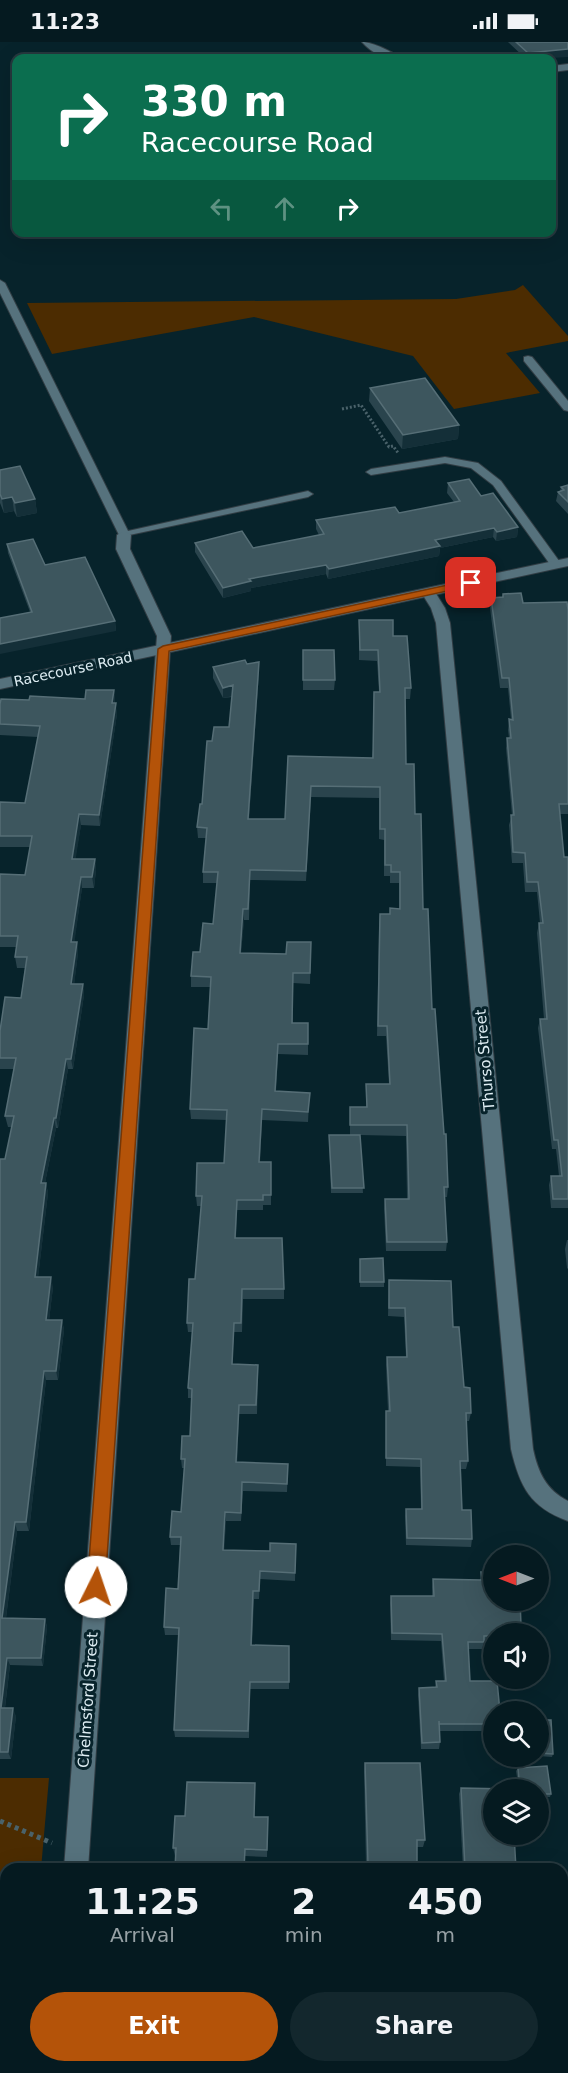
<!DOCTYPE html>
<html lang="en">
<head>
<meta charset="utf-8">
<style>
	body { margin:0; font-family:"DejaVu Sans",sans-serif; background:#13272d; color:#f1f3f6; height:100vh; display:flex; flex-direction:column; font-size:22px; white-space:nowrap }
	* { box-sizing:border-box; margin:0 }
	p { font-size:20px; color:#97a1a5 }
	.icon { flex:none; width:33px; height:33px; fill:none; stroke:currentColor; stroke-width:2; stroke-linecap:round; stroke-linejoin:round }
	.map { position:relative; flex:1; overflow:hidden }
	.drawer { position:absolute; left:0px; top:1821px; width:568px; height:210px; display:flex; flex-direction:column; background:#051a20; border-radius:18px 18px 0 0; box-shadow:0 6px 24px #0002,0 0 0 2px #26383e }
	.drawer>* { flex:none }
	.guide { position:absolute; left:12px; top:12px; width:544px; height:183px; border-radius:12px; box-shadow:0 6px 24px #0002,0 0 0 2px #26383e; background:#0b6e4f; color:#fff; overflow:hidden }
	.needle { width:39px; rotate:270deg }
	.tools { position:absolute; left:483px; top:1503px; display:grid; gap:12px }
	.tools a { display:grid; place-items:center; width:66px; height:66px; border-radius:50%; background:#051a20; box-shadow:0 6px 24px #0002,0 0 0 2px #26383e; font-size:30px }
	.pin { position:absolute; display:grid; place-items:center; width:51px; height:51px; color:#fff; margin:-26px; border-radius:12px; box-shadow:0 3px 9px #0006 }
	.me { position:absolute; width:66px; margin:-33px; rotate:4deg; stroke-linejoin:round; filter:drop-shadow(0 0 4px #0008) }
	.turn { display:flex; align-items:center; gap:21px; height:126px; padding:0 30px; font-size:27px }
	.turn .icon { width:78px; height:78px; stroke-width:2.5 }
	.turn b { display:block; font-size:42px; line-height:51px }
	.lanes { display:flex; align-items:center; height:57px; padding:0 30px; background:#0003; justify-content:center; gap:30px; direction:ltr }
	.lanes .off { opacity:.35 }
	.eta { display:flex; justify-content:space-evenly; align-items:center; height:102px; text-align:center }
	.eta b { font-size:36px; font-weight:600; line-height:42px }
	.action { display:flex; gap:12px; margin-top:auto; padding:12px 30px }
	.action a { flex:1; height:69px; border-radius:36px; background:#b45309; color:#fff; font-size:24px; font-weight:600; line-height:69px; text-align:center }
	.action a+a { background:#13272d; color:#f1f3f6 }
	.status { display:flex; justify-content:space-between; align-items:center; height:42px; padding:0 30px; background:#051a20; direction:ltr }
	.status svg { height:16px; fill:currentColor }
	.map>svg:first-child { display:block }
	.green { fill:#4c2c01 }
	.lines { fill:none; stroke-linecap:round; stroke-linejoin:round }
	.service-casing { stroke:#313d44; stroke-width:2 }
	.minor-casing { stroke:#313d44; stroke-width:2 }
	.tertiary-casing { stroke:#313d44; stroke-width:2 }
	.path-far1 { stroke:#4a626a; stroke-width:3; stroke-dasharray:2 2; stroke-linecap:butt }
	.path { stroke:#4a626a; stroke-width:5; stroke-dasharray:4 4; stroke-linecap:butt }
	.service { fill:#56727d; fill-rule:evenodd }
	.minor { fill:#56727d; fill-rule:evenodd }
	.tertiary { fill:#56727d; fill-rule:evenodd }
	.wall { fill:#2a444d }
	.shaded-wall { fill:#142f38 }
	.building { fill:#3d565e; stroke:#566e76; stroke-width:1.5 }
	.route { fill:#b45309; stroke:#753606; stroke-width:1.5 }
	.labels { text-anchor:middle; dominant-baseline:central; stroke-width:6; stroke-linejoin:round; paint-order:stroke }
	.far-street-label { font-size:14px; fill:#deedf3; stroke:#07232b }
	.street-label { font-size:15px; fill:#deedf3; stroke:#07232b }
</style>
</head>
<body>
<div class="status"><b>11:23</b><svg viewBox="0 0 49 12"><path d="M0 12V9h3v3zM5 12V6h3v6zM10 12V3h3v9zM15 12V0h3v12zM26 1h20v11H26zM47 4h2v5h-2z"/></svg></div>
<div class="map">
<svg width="568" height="2031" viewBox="0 0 568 2031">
	<rect width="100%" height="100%" fill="#07232b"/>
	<g class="green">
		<path d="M523,243L568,294V299L506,311L540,351L454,367L413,314L254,275L52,312L27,261L456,257L515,248Z"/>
		<path d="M0,1736H49L41,1827H6V1984H0Z"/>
	</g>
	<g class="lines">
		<defs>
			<g id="service">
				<path d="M0,238L5,241L128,489L308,449L313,452L308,455L120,495L0,251Z"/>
				<path d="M528,314L532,315L568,359V369L564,368L524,319V315Z"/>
				<path d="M445,415L478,421L501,439L562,523L560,525H552L493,443L471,426L445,421L371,433L366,430L371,427Z"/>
			</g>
			<g id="minor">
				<path d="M362,0C373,0 392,10 401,16C385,18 373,12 362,0Z"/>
				<path d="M568,22V28L552,30V24Z"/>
				<path d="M124,489L131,493L130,507L171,594L88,1827H64L157,594L116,507L117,493Z"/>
				<path d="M428,546L433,547L445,566L450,581L533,1407C538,1430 546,1448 568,1459V1479C530,1465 520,1445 511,1407L436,581L431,566L421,550Z"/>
				<rect x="49" y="2025" width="26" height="6"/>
			</g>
			<path id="tertiary" d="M568,516V524L0,647V637Z"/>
		</defs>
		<use href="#service" class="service-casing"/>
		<use href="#minor" class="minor-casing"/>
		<use href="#tertiary" class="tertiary-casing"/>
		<path class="path-far1" d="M342,367L361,363L389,405L393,404L399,412"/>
		<path class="path" d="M0,1779L52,1801"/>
		<use href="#service" class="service"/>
		<use href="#minor" class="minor"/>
		<use href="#tertiary" class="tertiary"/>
	</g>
	<g class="wall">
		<path d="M508,0H568L551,16H525Z"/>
		<path d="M370,346L459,383L458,397L402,407L369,359Z"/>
		<path d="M0,428L35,457L37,471L17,475L14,469L4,471L0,461Z"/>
		<path d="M448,441L481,454L518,485L517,495L496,499L493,495L440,506L439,514L328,537L326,532L251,546V549L223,556L195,510V501L253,506L319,493L316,487V478L399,471L454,460L447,451Z"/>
		<path d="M568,443V472L556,459L558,450L560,449L561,445Z"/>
		<path d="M7,502L45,523L115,579L116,589L30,570L8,511Z"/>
		<path d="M503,552L523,561L568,568V772H560L564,815H568V1171V1166H551L549,1143L551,1134H559L556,1107H552L538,986L540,977H544L537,891L539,881H540L537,850H525L523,821H512L509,783L512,773L506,706L507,696H509L508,688L509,677H511L508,646H500L490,566L491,556H502Z"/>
		<path d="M359,578L393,594L411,646L410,657H405L406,722L415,772L448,1145L447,1155H445L447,1200L446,1209H386L384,1167L385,1157H407L406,1094L360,1093L363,1151H331L329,1098L350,1093V1065H366V1042H389L386,994H377L379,883L380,872H390L399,867V841H390V834H384V798L379,797V756L311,755L306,839L250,838L249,878H244L241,911L286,912L311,900L310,942L293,941V981H308V1013L278,1012L276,1049L309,1061L308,1080L262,1078L260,1120H271V1163H263V1168H237L236,1196L284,1247V1257H243L242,1290H234L232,1322L258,1332L257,1372H239L237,1420L288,1422L287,1450L243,1449L241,1479H226L224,1508L270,1509L296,1502L295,1539L260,1537L259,1557H254L252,1603L289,1604V1647H250L249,1696L175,1695L174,1688L179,1593H165L164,1585L178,1547L180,1503H171L170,1495L181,1470L184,1426H182L181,1417L190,1394L192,1356H188V1346L192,1290H188L187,1281L195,1237L201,1164H197L196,1154L224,1121L227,1078L191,1077L190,1067L208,987L210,945H191V934L200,910L213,882L217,841H203V830L206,796H198L197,785L202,762L212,699L229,685L232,655L223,656L213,636V625L247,622L259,620V630L249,777H285L288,714L372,716L379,650L377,619L359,618Z"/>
		<path d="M303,608L335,638L334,648H303Z"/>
		<path d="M114,648L115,661L117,672L100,784L81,783L75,817H95L96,828L94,846H82L74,900H77L78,911L74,942H83L84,953L73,1027H68L58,1086H56L45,1141H46L48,1151L38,1235L53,1245L49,1278H62L64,1288L58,1338H46L29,1489H17L6,1576L45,1577L47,1585L43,1624L10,1623L5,1666L16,1674L11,1717H0V1117H5L12,1085H8L5,1074L14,1027H0V989L21,956L25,926H17L15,915L16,905H0V832L25,833L30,805H0V760L25,761L38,695L0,693V662L29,658L85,657Z"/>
		<path d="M567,1198H568V1227L567,1226L565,1207Z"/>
		<path d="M360,1217L384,1240V1245H360Z"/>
		<path d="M389,1238L453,1285L464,1345L471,1371L469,1379H466L468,1419L466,1427H461L462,1468L472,1497L471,1505L406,1503L405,1474L406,1467H421L420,1425L386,1424V1369H388L386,1323L387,1315H406L404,1275L388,1274Z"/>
		<path d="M481,1530L521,1583L519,1590H505L494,1592V1602L484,1601L482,1607H468L470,1639L494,1670V1689H440V1700L439,1707H421L418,1653L419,1646L435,1645L436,1639H444L441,1599L391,1598L390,1561L391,1554H432V1545L433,1537L480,1538Z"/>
		<path d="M538,1678L553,1712L552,1715L538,1714Z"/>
		<path d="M365,1721L425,1798L423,1805H417L366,1823L364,1729Z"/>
		<path d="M518,1726L551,1752L550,1755H538V1748H519L516,1729Z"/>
		<path d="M255,1741L254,1775H268L267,1815L245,1814V1827H175L176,1814H175L173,1806L185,1774Z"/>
		<path d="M461,1746L516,1827H463L459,1752Z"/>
	</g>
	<g class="shaded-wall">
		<path d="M568,7V15L551,16H527L528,11Z"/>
		<path d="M459,383L458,397L402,407L403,393Z"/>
		<path d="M12,455L14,469L4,471L2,457Z"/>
		<path d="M35,457L37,471L17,475L15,461Z"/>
		<path d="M518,485L517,495L496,499L497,490Z"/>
		<path d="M494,486L493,495L440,506L439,514L328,537L329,527L435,498Z"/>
		<path d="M326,523V532L251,546V549L223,556V546L249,537Z"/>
		<path d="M115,579L116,589L0,612V602Z"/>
		<path d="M259,620V630L248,787V777Z"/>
		<path d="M233,643V654L223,656V646Z"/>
		<path d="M114,648L115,659L113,672L112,661Z"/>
		<path d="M116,661L117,672L100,784L99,773Z"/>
		<path d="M79,772L81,783L74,828L72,817Z"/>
		<path d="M95,817L96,828L94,846L92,835Z"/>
		<path d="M81,835L82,846L73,911L71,900Z"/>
		<path d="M243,867L244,878L240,922V911Z"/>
		<path d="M77,900L78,911L73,953L71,942Z"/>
		<path d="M83,942L84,953L73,1027L71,1017Z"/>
		<path d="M66,1017L68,1027L58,1086L56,1076Z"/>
		<path d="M262,1067V1078L259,1130V1120Z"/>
		<path d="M54,1076L56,1086L43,1151L41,1141Z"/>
		<path d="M46,1141L48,1151L37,1245L35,1235Z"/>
		<path d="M237,1158V1168L235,1205V1196Z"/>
		<path d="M51,1235L53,1245L48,1288L46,1278Z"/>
		<path d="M62,1278L64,1288L58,1338L56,1329Z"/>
		<path d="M44,1329L46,1338L29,1489L26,1480Z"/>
		<path d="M239,1363V1372L237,1429L236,1420Z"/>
		<path d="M225,1470L226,1479L224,1516L223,1508Z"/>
		<path d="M15,1480L17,1489L5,1584L2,1576Z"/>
		<path d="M45,1577L47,1585L43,1624L41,1616Z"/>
		<path d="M7,1616L10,1623L4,1673L1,1666Z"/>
		<path d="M13,1666L16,1674L11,1717L8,1710Z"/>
	</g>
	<g class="building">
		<path d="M516,0H568V7L528,11Z"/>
		<path d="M425,336L459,383L403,393L370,346Z"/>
		<path d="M20,424L35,457L15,461L12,455L2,457L0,452V428Z"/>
		<path d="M469,437L481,454L493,451L518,485L497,490L494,486L435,498L440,504L329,527L326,523L249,537L251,539L223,546L195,501L242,489L253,506L324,492L316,478L395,465L399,471L460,459L448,441Z"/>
		<path d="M568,443V460L558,450L564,448L561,445Z"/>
		<path d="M33,497L45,523L85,515L115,579L0,602V576L32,570L7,502Z"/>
		<path d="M521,551L523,561L567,560L568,568V762H559L564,815H568V1157H553L551,1134H562L558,1098H554L540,977H547L539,881H543L538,840H527L525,811L513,810L511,773H514L507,696H511L509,677L513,678L509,636H502L491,556L503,555V552Z"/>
		<path d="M359,578H393V594H407L411,646H405L406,722H414L415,772H421L423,867H428L432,967H435L444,1092H446L448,1145H444L447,1200H387L385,1157H409L407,1083H350V1065H367L366,1042H390L387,984H378L380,872H390V866L400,867V830H391V823H385V787H380V745L311,744L306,829L250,828L248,867H243L240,911L286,912L287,900H311L310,931H293L292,981H308V1002H278L275,1049L310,1051L308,1070L262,1067L259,1120H271V1153H263V1158H237L235,1196H282L284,1247H242L241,1281H234L232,1322L258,1323L256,1363H239L236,1420L288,1422L287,1442L242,1440L241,1471L225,1470L223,1508L270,1509V1501L296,1502L295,1531L260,1529L259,1549H253L251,1603L289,1604V1640H250L248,1689L174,1688L179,1586L164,1585L166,1546L178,1547L181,1495H170L172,1469L181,1470L185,1417H181L182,1394H190L192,1347L188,1346L193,1281H187L189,1237H195L202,1154H196L197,1121H224L227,1068L190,1067L194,986L208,987L211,935L191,934L193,910H200L203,881L213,882L218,830H203L207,786L197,785L200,762H202L207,699H212L214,685H229L233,643L223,646L213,625L245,618L247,622L259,620L248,777H285L288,714L373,716L374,650H380L378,608H360Z"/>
		<path d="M303,608H334L335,638H303Z"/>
		<path d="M86,648H114L112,661H116L99,773L79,772L72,817H95L92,835H81L71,900H77L71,942H83L71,1017H66L56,1076H54L41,1141H46L35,1235H51L46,1278H62L56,1329H44L26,1480H15L2,1576L45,1577L41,1616H7L1,1666H13L8,1710H0V1117H5L14,1074H5L16,1016H0V989L5,955L21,956L27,915H15L18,894H0V832L25,833L32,794H0V760L25,761L40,684L0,682V662L1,657L29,658L30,654L85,657Z"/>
		<path d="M329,1093H360L364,1146H332Z"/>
		<path d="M383,1216L384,1240H360V1217Z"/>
		<path d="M389,1238L451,1239L453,1285H459L464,1345L470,1346L471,1371H466L468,1419H460L462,1468H471L472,1497L407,1496L406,1467H422L421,1417L386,1416V1369H390L387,1315H407L405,1266H389Z"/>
		<path d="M481,1530H494V1558H520L521,1583L504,1582L505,1592H494V1594H484V1600H468L470,1639H497L500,1670H494V1682H439V1679L440,1700L422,1701L419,1646L437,1645L436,1639H446L442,1592L392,1591L391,1554H434L433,1537L482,1538Z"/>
		<path d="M538,1678H551L553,1712L538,1711Z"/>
		<path d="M365,1721H420L425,1798H417V1827H314V1822L368,1823Z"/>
		<path d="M547,1724L551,1752H538V1748H520L518,1726Z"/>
		<path d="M187,1740L255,1741L254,1775H268L267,1808L245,1807L244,1827H175L176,1806H173L175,1774H185Z"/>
		<path d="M461,1746L510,1747V1748H494V1792H514L516,1827H465Z"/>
		<path d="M233,2025H292V2031H232Z"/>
	</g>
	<path class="route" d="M471,538L475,539V543L169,609L105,1545L102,1551L96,1553L90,1551L87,1545L158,607L163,604Z"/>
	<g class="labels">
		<g class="far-street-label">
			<text transform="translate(73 627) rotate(-12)">Racecourse Road</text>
		</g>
		<g class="street-label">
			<text transform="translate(485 1018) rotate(-95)">Thurso Street</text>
			<text transform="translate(88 1658) rotate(-86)">Chelmsford Street</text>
		</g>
	</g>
</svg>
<div class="tools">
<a><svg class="needle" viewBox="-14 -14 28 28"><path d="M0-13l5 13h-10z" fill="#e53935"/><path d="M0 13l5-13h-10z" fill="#97a1a5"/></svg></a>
<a><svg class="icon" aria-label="sound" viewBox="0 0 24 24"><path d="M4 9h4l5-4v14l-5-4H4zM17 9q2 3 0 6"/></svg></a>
<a><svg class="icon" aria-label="search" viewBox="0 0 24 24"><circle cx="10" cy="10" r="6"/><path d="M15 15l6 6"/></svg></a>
<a><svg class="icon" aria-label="layers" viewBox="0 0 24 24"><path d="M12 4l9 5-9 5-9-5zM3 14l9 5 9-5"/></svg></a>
</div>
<div class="pin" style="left:471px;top:541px;background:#d93025"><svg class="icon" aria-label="arrive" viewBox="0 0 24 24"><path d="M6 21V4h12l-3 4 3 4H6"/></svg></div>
<svg class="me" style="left:96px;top:1545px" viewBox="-20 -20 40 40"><circle r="19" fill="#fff"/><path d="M0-13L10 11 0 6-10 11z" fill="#b45309"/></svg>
<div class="guide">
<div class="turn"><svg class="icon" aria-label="right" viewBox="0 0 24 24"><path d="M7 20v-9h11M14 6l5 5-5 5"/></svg><div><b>330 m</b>Racecourse Road</div></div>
<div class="lanes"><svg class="icon off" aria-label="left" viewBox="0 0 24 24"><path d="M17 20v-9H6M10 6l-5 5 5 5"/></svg><svg class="icon off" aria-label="ahead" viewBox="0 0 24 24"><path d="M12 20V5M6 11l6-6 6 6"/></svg><svg class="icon" aria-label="right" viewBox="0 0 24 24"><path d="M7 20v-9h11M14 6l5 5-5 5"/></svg></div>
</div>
<section class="drawer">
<div class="eta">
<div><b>11:25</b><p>Arrival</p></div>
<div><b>2</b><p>min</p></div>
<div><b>450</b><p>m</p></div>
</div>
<div class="action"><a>Exit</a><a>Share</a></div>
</section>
</div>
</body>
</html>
